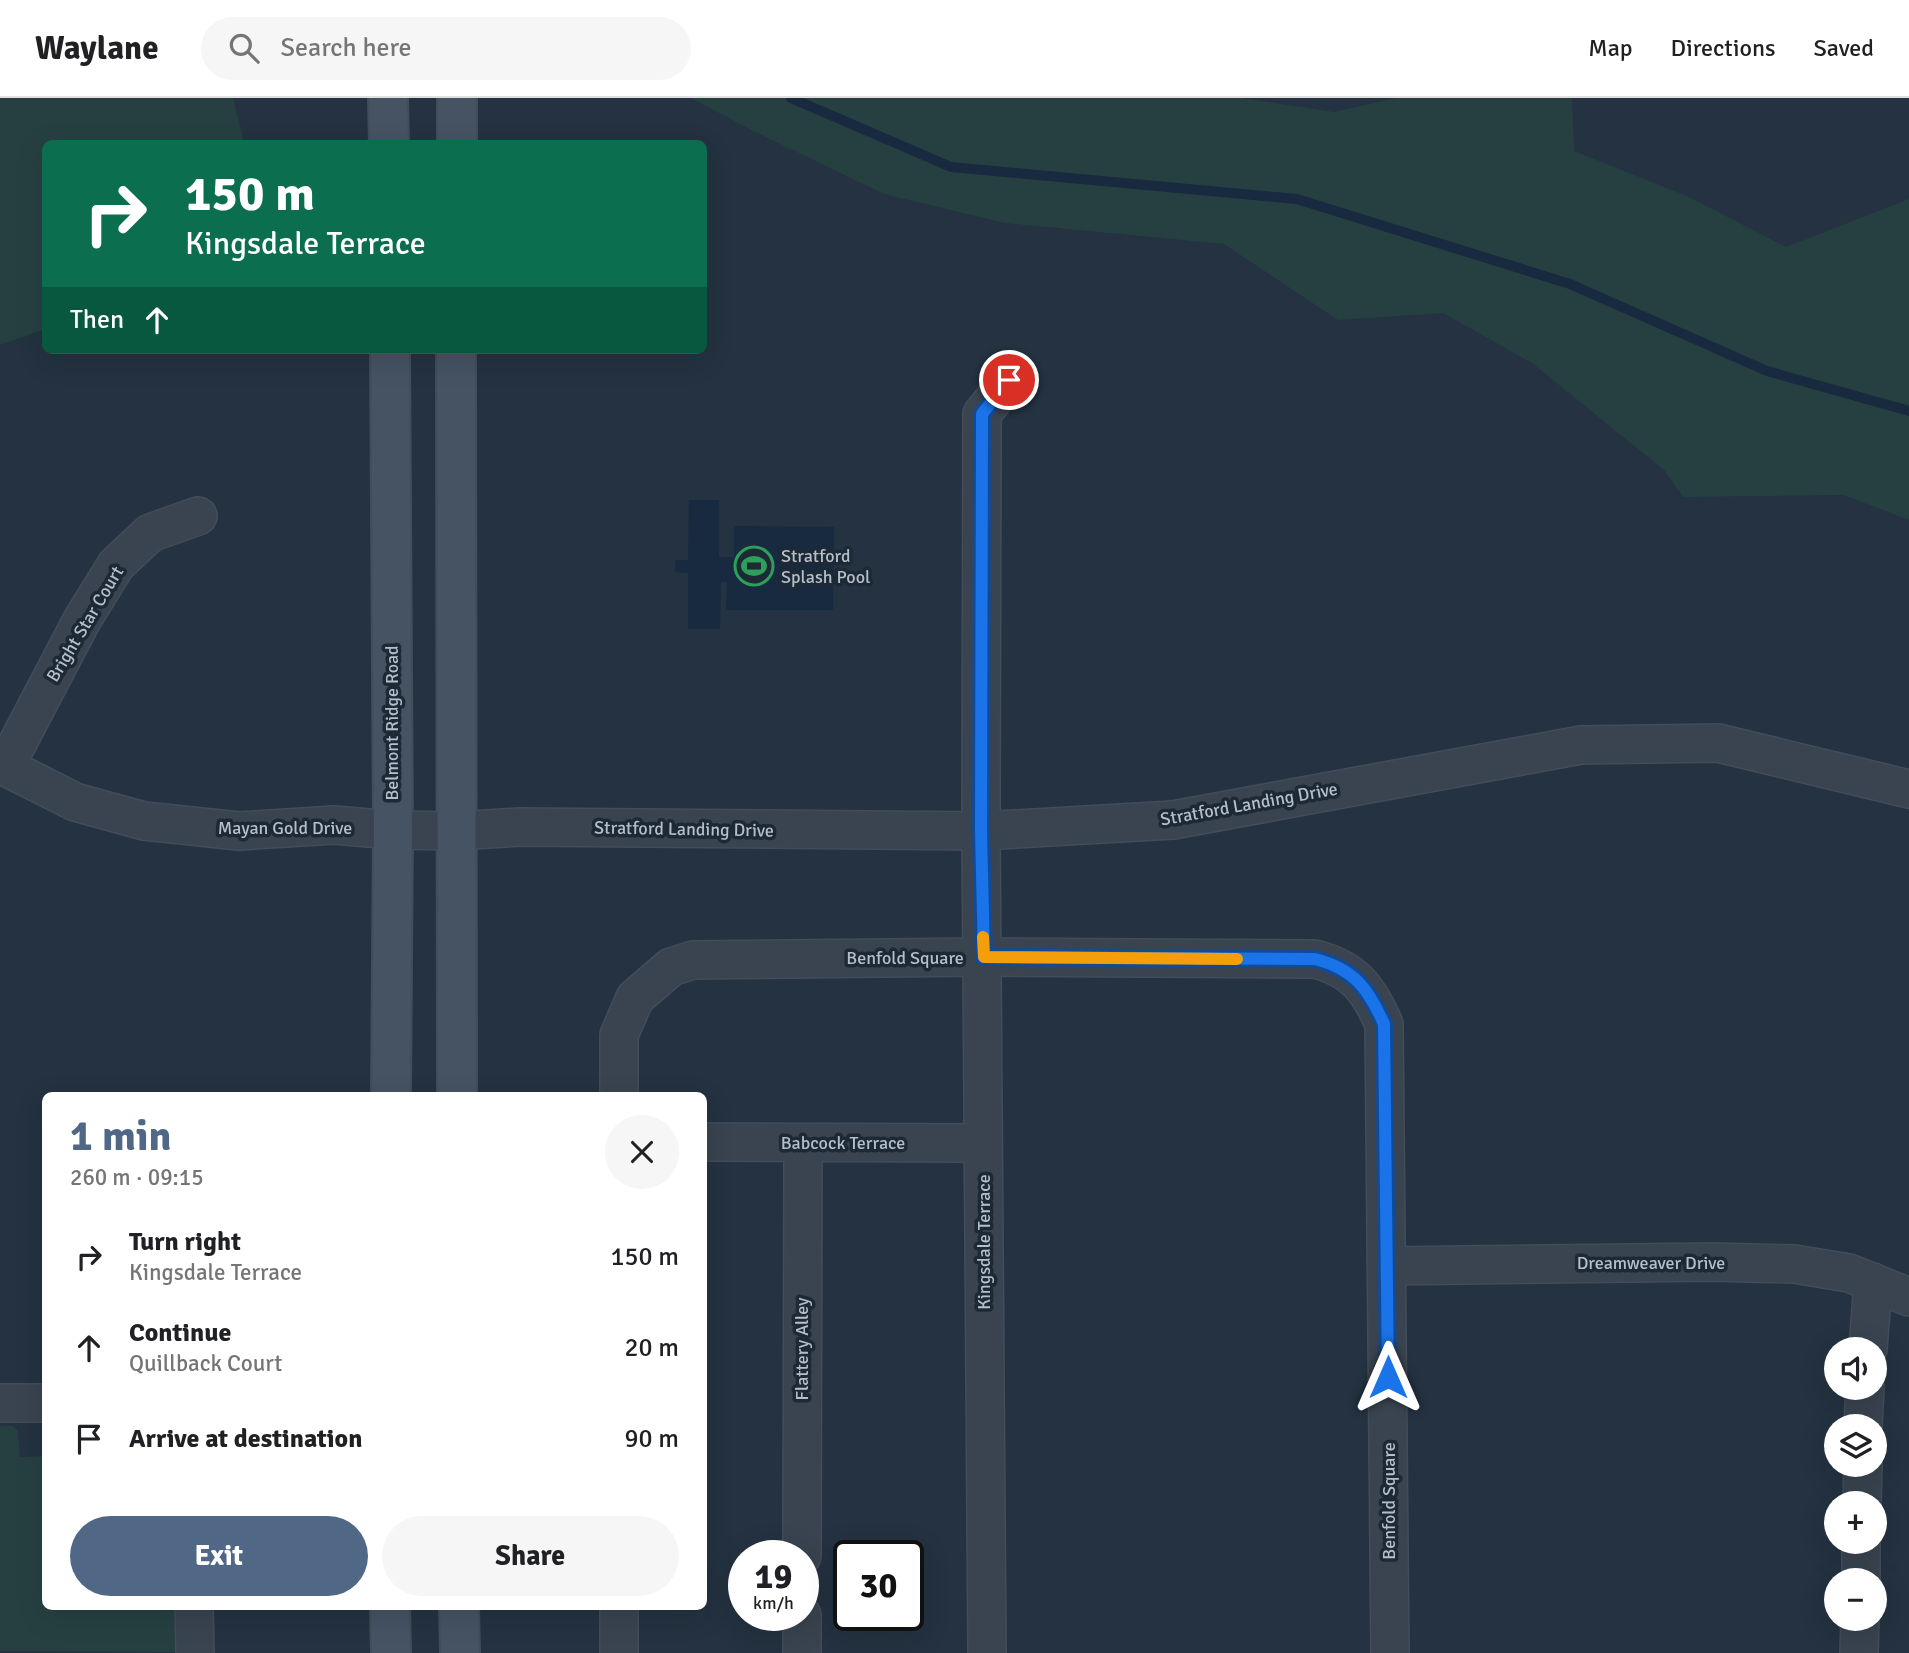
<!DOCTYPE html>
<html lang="en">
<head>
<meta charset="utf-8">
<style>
	body { margin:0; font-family:Signika,sans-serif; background:#f6f6f6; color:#202124; height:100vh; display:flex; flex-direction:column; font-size:26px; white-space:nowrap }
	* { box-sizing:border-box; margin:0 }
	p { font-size:23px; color:#757577 }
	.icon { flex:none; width:38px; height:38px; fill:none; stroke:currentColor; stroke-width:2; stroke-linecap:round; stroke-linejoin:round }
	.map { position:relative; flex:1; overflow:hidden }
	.panel { position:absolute; left:42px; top:994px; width:665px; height:518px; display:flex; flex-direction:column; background:#fff; border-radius:10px; box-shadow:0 7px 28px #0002 }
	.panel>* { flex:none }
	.guide { position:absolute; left:42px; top:42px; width:665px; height:214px; border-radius:10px; box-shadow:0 7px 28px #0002; background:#0b6e4f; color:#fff; overflow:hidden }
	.buttons { position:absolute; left:1824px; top:1239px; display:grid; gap:14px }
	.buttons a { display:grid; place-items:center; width:63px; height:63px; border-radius:50%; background:#fff; box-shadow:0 7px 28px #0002; font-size:35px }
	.speed { position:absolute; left:728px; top:1442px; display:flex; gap:14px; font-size:35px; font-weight:700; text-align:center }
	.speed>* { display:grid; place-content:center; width:91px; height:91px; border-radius:50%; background:#fff; box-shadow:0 7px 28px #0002; line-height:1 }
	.speed small { font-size:18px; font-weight:400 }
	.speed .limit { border:4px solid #111; border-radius:10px; background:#fff; color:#111 }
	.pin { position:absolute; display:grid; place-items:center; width:60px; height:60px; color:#fff; margin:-30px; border:4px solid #fff; border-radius:50%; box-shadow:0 2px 7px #0007 }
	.me { position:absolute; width:77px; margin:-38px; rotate:0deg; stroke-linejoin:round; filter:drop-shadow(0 0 5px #0008) }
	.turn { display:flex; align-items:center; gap:24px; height:147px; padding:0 28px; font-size:32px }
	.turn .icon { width:91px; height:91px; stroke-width:2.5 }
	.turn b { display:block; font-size:49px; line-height:60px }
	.then { display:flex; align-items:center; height:66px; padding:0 28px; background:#0003; gap:14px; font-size:26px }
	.round { display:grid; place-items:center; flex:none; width:74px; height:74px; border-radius:37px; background:#f6f6f6 }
	.head { display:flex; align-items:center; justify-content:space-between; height:119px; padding:0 28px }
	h1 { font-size:42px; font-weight:700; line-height:52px; color:#506885 }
	.action { display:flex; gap:14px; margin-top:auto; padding:14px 28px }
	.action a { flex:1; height:80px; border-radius:42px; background:#506885; color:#fff; font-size:28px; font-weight:700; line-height:80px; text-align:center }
	.action a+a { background:#f6f6f6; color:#202124 }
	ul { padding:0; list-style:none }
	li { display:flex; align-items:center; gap:21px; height:91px; padding:0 28px }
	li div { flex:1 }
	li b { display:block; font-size:26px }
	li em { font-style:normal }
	header { display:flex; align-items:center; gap:42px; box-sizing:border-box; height:98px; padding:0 35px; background:#fff; border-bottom:2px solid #e0e0e0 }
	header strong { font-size:33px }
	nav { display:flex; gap:38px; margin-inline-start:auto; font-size:24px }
	.search { width:490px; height:63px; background:#f6f6f6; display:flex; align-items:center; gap:18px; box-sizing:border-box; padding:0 24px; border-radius:38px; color:#757577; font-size:26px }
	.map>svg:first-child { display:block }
	.green { fill:#264041 }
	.water { fill:#172a3f }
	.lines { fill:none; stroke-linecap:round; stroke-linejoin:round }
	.stream { stroke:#172a3f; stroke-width:10 }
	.street-casing { stroke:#424d59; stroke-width:40 }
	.secondary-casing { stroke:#424d59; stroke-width:42 }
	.street { stroke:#394450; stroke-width:37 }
	.secondary { stroke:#465363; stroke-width:38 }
	.route-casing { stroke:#114b97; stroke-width:18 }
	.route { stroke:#1a73e8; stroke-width:12 }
	.slow { stroke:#f59e0b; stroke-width:12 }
	.labels { text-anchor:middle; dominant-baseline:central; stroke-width:7; stroke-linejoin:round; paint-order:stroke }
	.poi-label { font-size:18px; fill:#b5bfcb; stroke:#1d2935; text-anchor:start }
	.street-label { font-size:18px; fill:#b5bfcb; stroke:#1d2935 }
</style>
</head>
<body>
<header>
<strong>Waylane</strong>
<div class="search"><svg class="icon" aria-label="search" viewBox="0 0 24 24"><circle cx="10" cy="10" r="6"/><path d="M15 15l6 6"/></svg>Search here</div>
<nav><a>Map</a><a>Directions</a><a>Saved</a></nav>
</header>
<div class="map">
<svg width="1909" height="1555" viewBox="0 0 1909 1555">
	<rect width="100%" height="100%" fill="#243241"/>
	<g class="green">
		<path d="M0,0H233L244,45L46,46L45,231L0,247Z"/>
		<path d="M691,0H1242L1334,14L1396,0H1572L1574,53L1689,99L1786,149L1909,101V422L1844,397L1683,399L1664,372L1532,265L1443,215L1338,222L1224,146L1005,125L884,96L753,33Z"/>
		<path d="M0,1328H13L18,1333L20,1359L45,1358L46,1508L174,1509L175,1554L0,1553Z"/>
	</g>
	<path class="water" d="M689,402H719V459H734V428L834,429L833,512H726L727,484H721L720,531H688V475L675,474V462H688Z"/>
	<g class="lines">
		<path class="stream" d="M791,0L951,69L1297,101L1570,186L1767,273L1909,313"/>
		<defs>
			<g id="street">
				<path d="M0,666L75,704L144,723L239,733L334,727L393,732L455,733L520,729L981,733L1173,722L1581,647L1718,645L1909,691"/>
				<path d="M5,669L82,522L116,467L150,435L198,418"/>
				<path d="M619,998V937L635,900L671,869L693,862L984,859L1315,861C1354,871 1368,890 1384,926L1390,1555"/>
				<path d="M704,1044L983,1045"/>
				<path d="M1387,1168L1713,1164L1794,1166L1849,1175L1909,1199"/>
				<path d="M1868,1251L1873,1184"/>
				<path d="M0,1305H46"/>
				<path d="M1863,1328L1865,1290"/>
				<path d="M1862,1405L1863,1367"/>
				<path d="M802,1458L803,1045"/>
				<path d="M1861,1482V1444"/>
				<path d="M194,1508L195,1555"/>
				<path d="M619,1555V1508"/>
				<path d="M802,1555V1517"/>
				<path d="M987,1555L981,733L982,316L1009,282"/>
				<path d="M1859,1555L1860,1521"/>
			</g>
			<g id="secondary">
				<path d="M388,0L389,46"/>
				<path d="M457,46V0"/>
				<path d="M390,252L393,732L391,998"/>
				<path d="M456,252L457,998"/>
				<path d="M390,1508L391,1555"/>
				<path d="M459,1508L460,1555"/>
			</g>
		</defs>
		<use href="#street" class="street-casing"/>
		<use href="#secondary" class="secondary-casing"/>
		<use href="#street" class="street"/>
		<use href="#secondary" class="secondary"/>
	</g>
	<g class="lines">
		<defs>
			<path id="route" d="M1009,282L982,316L981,733L984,859L1315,861C1354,871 1368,890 1384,926L1388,1279"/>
		</defs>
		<use href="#route" class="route-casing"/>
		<use href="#route" class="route"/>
		<path class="slow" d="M983,839L984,859L1237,861"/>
	</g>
	<defs>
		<symbol id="stadium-ring" viewBox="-11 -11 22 22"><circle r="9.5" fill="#1d2935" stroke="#2e9e5b" stroke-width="1.5"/><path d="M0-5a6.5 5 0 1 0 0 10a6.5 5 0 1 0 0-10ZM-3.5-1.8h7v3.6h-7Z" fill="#2e9e5b"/></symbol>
	</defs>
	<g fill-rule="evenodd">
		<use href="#stadium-ring" x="732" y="446" width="44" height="44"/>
	</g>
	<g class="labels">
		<g class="poi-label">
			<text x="781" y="458">Stratford<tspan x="781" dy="21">Splash Pool</tspan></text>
		</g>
		<g class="street-label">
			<text transform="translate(85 526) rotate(-59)">Bright Star Court</text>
			<text transform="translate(392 625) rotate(-90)">Belmont Ridge Road</text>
			<text transform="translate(1249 706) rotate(-10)">Stratford Landing Drive</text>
			<text x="285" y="730">Mayan Gold Drive</text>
			<text transform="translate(684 731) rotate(1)">Stratford Landing Drive</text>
			<text x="905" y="860">Benfold Square</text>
			<text x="843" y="1045">Babcock Terrace</text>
			<text transform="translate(984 1144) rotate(-90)">Kingsdale Terrace</text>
			<text x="1651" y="1165">Dreamweaver Drive</text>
			<text transform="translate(802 1251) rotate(-90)">Flattery Alley</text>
			<text transform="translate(1389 1403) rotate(-90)">Benfold Square</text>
		</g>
	</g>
</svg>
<div class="buttons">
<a><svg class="icon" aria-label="sound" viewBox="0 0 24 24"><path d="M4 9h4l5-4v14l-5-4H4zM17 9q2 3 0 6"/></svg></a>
<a><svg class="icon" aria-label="layers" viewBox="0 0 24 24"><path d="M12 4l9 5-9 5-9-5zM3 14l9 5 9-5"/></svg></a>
<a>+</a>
<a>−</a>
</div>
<div class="speed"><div>19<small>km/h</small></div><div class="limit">30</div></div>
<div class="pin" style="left:1009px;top:282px;background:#d93025"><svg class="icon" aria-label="arrive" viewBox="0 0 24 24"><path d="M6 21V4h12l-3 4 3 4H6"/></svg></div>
<svg class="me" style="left:1388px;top:1279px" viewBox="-20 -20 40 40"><path d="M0-17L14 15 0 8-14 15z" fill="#1a73e8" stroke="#fff" stroke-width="4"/></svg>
<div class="guide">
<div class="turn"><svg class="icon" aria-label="right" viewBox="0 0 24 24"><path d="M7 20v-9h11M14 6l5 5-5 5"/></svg><div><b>150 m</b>Kingsdale Terrace</div></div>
<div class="then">Then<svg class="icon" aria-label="ahead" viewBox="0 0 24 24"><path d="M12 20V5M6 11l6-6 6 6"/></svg></div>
</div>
<section class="panel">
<div class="head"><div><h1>1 min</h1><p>260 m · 09:15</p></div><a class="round"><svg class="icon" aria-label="close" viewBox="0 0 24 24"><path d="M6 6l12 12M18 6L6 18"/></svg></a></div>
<ul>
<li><svg class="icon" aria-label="right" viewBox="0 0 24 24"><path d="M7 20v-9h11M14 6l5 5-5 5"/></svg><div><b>Turn right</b><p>Kingsdale Terrace</p></div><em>150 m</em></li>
<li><svg class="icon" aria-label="ahead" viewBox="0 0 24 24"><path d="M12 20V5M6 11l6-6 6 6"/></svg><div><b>Continue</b><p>Quillback Court</p></div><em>20 m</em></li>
<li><svg class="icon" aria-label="arrive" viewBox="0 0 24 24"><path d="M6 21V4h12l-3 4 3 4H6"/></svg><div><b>Arrive at destination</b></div><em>90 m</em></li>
</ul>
<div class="action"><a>Exit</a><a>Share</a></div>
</section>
</div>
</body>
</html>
